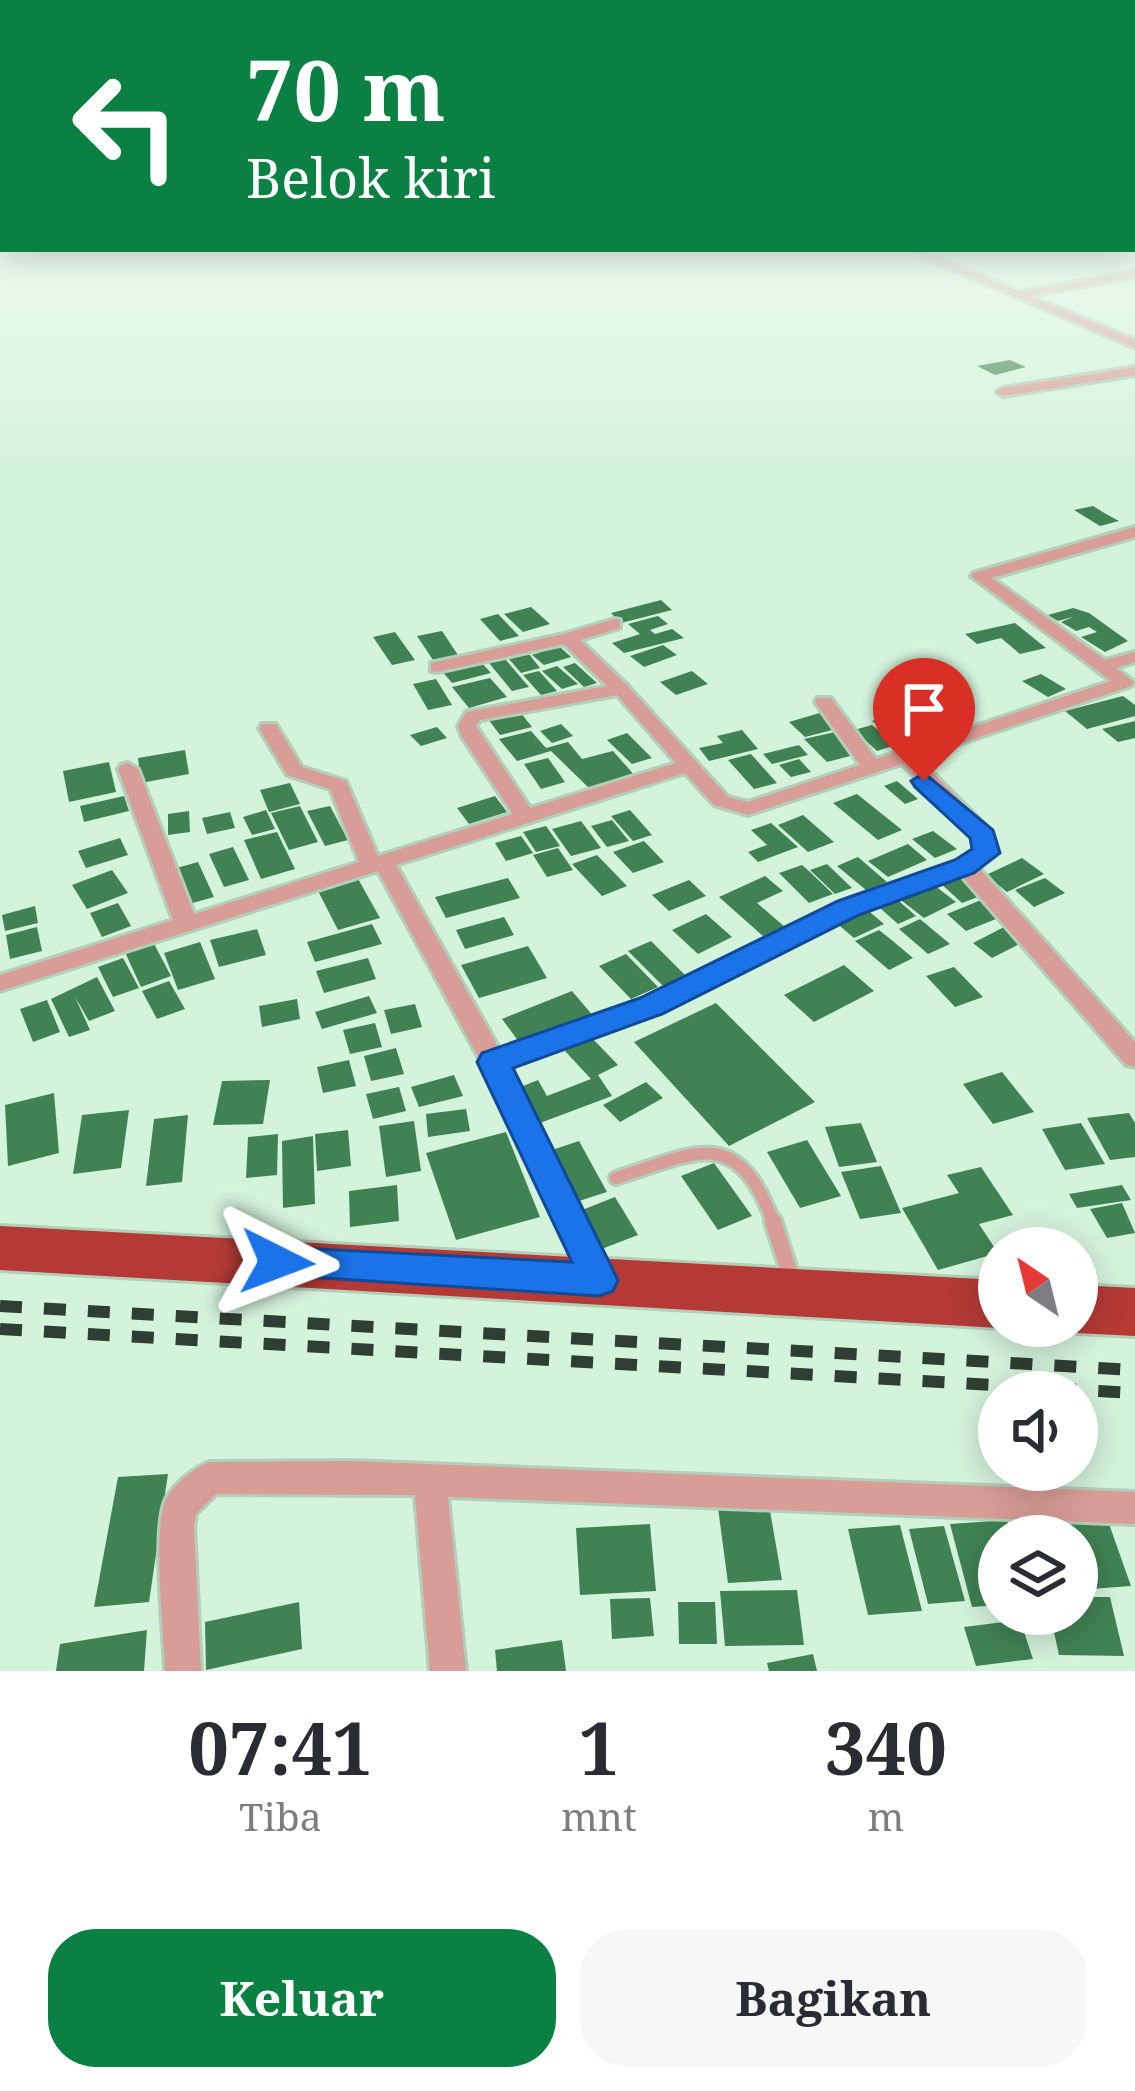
<!DOCTYPE html>
<html lang="id">
<head>
<meta charset="utf-8">
<style>
	body { margin:0; font-family:"Noto Serif",serif; background:#f7f7f7; color:#2b2b33; height:100vh; display:flex; flex-direction:column; font-size:45px; white-space:nowrap }
	* { box-sizing:border-box; margin:0 }
	p { font-size:39px; color:#7c7c81 }
	.icon { flex:none; width:66px; height:66px; fill:none; stroke:currentColor; stroke-width:2; stroke-linecap:round; stroke-linejoin:round }
	.map { position:relative; height:1671px; overflow:hidden }
	.sheet { display:flex; flex-direction:column; background:#fff; flex:1 }
	.sheet>* { flex:none }
	.banner { position:absolute; left:0px; top:0px; width:1137px; height:252px; box-shadow:0 6px 30px #0003; background:#0b8043; color:#fff; overflow:hidden }
	.needle { width:78px; rotate:325deg }
	.fabs { position:absolute; left:978px; top:1227px; display:grid; gap:24px }
	.fabs a { display:grid; place-items:center; width:120px; height:120px; border-radius:50%; background:#fff; box-shadow:0 6px 30px #0003; font-size:60px }
	.pin { position:absolute; display:grid; place-items:center; width:102px; height:102px; color:#fff; margin:-123px -51px; border-radius:50% 50% 50% 0; rotate:-45deg; box-shadow:0 0 12px #0007 }
	.pin .icon { rotate:45deg }
	.me { position:absolute; width:132px; margin:-66px; rotate:93deg; stroke-linejoin:round; filter:drop-shadow(0 0 9px #0008) }
	.turn { display:flex; align-items:center; gap:42px; height:252px; padding:0 48px; font-size:54px }
	.turn .icon { width:156px; height:156px; stroke-width:2.5 }
	.turn b { display:block; font-size:84px; line-height:102px }
	.eta { display:flex; justify-content:space-evenly; align-items:center; height:204px; text-align:center }
	.eta b { font-size:72px; font-weight:700; line-height:84px }
	.button { display:flex; gap:24px; margin-top:auto; padding:24px 48px }
	.button a { flex:1; height:138px; border-radius:48px; background:#0b8043; color:#fff; font-size:48px; font-weight:700; line-height:138px; text-align:center }
	.button a+a { background:#f7f7f7; color:#2b2b33 }
	.map>svg:first-child { display:block }
	.building { fill:#408253 }
	.lines { fill:none; stroke-linecap:round; stroke-linejoin:round }
	.lane-far1-casing { stroke:#b3ceb9; stroke-width:18 }
	.lane-casing { stroke:#b3ceb9; stroke-width:22 }
	.street-casing { stroke:#b3ceb9; stroke-width:6 }
	.highway-casing { stroke:#b3ceb9; stroke-width:6 }
	.lane-far1 { stroke:#d89d96; stroke-width:12 }
	.lane { stroke:#d89d96; stroke-width:16 }
	.street { fill:#d89d96; fill-rule:evenodd }
	.highway { fill:#b53a35; fill-rule:evenodd }
	.rail { stroke:#2f3e33; stroke-width:12; stroke-dasharray:22 22; stroke-linecap:butt }
	.route { fill:#1a73e8; stroke:#114b97; stroke-width:3 }
</style>
</head>
<body>
<div class="map">
<svg width="1135" height="1671" viewBox="0 0 1135 1671">
	<rect width="100%" height="100%" fill="#d4f3db"/>
	<g class="building">
		<path d="M1010,360L1026,367L995,375L977,366Z"/>
		<path d="M1093,506L1106,514L1119,521L1100,526L1074,510Z"/>
		<path d="M661,600L672,610L621,623L611,613Z"/>
		<path d="M531,607L550,624L523,632L504,614Z"/>
		<path d="M1073,608L1089,613L1128,641L1105,652L1081,637L1097,632L1089,627L1076,631L1061,622L1073,617L1058,621L1048,615Z"/>
		<path d="M498,614L519,636L500,641L480,619Z"/>
		<path d="M658,616L668,624L650,630L655,634L672,629L684,638L624,653L612,643L640,634L628,624Z"/>
		<path d="M1015,623L1046,648L1020,654L1001,638L977,644L965,634Z"/>
		<path d="M442,631L458,655L433,660L417,636Z"/>
		<path d="M395,632L415,660L392,665L373,637Z"/>
		<path d="M663,645L677,655L644,667L630,656Z"/>
		<path d="M559,646L571,657L544,665L532,655Z"/>
		<path d="M529,654L540,668L521,673L509,659Z"/>
		<path d="M505,659L529,687L512,691L489,663Z"/>
		<path d="M480,661L491,673L452,683L442,671Z"/>
		<path d="M575,663L597,683L584,687L563,667Z"/>
		<path d="M557,666L578,684L562,689L542,671Z"/>
		<path d="M539,671L557,691L541,695L523,675Z"/>
		<path d="M692,671L708,684L676,695L660,682Z"/>
		<path d="M1041,674L1066,689L1048,697L1022,681Z"/>
		<path d="M490,678L507,697L469,708L452,687Z"/>
		<path d="M436,679L452,705L428,710L413,684Z"/>
		<path d="M1123,696L1135,705V716L1087,729L1065,711Z"/>
		<path d="M516,707L532,727L500,735L485,715Z"/>
		<path d="M823,712L840,728L805,737L789,722Z"/>
		<path d="M891,713L915,730L895,738L872,721Z"/>
		<path d="M1135,721V738L1118,742L1102,729Z"/>
		<path d="M561,724L573,736L552,743L540,731Z"/>
		<path d="M872,725L896,745L877,751L854,730Z"/>
		<path d="M437,727L447,738L421,746L410,735Z"/>
		<path d="M742,730L758,749L709,761L699,748L723,743L717,736Z"/>
		<path d="M531,731L546,748L568,742L582,759L613,751L637,778L592,791L551,751L517,761L499,739Z"/>
		<path d="M835,732L843,741L858,754L827,762L804,739Z"/>
		<path d="M627,733L652,758L632,764L607,740Z"/>
		<path d="M799,745L808,755L772,764L763,754Z"/>
		<path d="M185,750L189,774L141,783L138,758Z"/>
		<path d="M751,754L777,783L754,789L728,760Z"/>
		<path d="M548,758L565,782L541,789L524,764Z"/>
		<path d="M799,759L811,772L791,777L779,765Z"/>
		<path d="M109,762L116,792L69,802L63,771Z"/>
		<path d="M897,781L918,799L905,804L884,786Z"/>
		<path d="M290,783L300,804L269,812L260,790Z"/>
		<path d="M857,794L902,830L878,840L833,803Z"/>
		<path d="M124,796L129,811L84,822L80,806Z"/>
		<path d="M495,796L507,812L469,824L457,808Z"/>
		<path d="M300,806L318,842L289,850L271,813Z"/>
		<path d="M330,806L348,840L325,846L307,811Z"/>
		<path d="M266,810L275,829L252,835L243,817Z"/>
		<path d="M630,810L652,835L633,841L611,816Z"/>
		<path d="M189,811L190,832L168,835V814Z"/>
		<path d="M230,812L235,828L207,834L202,818Z"/>
		<path d="M803,815L834,842L808,852L778,825Z"/>
		<path d="M612,820L629,841L607,847L591,826Z"/>
		<path d="M581,821L601,848L571,856L552,829Z"/>
		<path d="M771,823L798,847L758,862L748,852L767,845L751,830Z"/>
		<path d="M546,826L560,846L536,852L523,832Z"/>
		<path d="M933,831L957,849L935,858L912,839Z"/>
		<path d="M277,832L295,869L261,879L244,840Z"/>
		<path d="M521,836L533,853L506,861L495,843Z"/>
		<path d="M120,838L128,855L86,868L78,851Z"/>
		<path d="M644,841L664,862L633,873L613,852Z"/>
		<path d="M908,844L927,860L888,877L868,861Z"/>
		<path d="M233,847L249,880L224,887L209,854Z"/>
		<path d="M558,848L573,870L547,877L533,855Z"/>
		<path d="M597,855L627,886L602,896L572,864Z"/>
		<path d="M858,857L887,882L866,890L837,866Z"/>
		<path d="M1022,858L1044,874L1007,892L986,875Z"/>
		<path d="M198,862L214,897L189,904L173,869Z"/>
		<path d="M827,864L852,888L835,894L810,870Z"/>
		<path d="M802,865L810,872L833,894L809,903L779,873Z"/>
		<path d="M112,870L128,893L87,909L72,885Z"/>
		<path d="M960,874L983,895L962,903L939,882Z"/>
		<path d="M765,876L783,891L757,903L785,927L764,937L719,897Z"/>
		<path d="M357,877L380,918L338,930L317,889Z"/>
		<path d="M508,878L520,898L446,918L435,897Z"/>
		<path d="M1045,878L1065,893L1034,907L1015,890Z"/>
		<path d="M689,880L706,896L669,911L652,895Z"/>
		<path d="M930,882L956,902L924,918L897,897Z"/>
		<path d="M891,894L916,916L898,924L872,901Z"/>
		<path d="M981,900L1001,917L966,931L947,914Z"/>
		<path d="M118,903L131,926L102,937L90,913Z"/>
		<path d="M35,906L38,923L5,931L2,915Z"/>
		<path d="M864,907L884,924L854,938L834,921Z"/>
		<path d="M706,914L732,937L698,954L672,930Z"/>
		<path d="M504,917L514,935L465,949L456,930Z"/>
		<path d="M920,919L950,944L928,954L899,929Z"/>
		<path d="M372,924L382,944L315,962L307,942Z"/>
		<path d="M1008,925L1027,940L992,958L973,943Z"/>
		<path d="M37,927L42,951L10,959L6,935Z"/>
		<path d="M257,929L266,955L219,967L210,940Z"/>
		<path d="M879,930L894,942L913,958L889,970L855,941Z"/>
		<path d="M152,940L171,976L141,987L124,950Z"/>
		<path d="M651,941L687,977L664,987L628,951Z"/>
		<path d="M200,942L215,979L178,990L164,953Z"/>
		<path d="M528,946L547,978L479,998L461,965Z"/>
		<path d="M626,954L658,987L631,999L599,966Z"/>
		<path d="M123,958L139,988L113,997L98,967Z"/>
		<path d="M368,958L376,979L324,993L316,971Z"/>
		<path d="M844,965L874,991L814,1022L784,995Z"/>
		<path d="M954,967L983,997L955,1007L926,976Z"/>
		<path d="M97,977L115,1011L89,1021L75,997L90,1030L69,1037L51,999Z"/>
		<path d="M169,981L185,1009L157,1019L142,991Z"/>
		<path d="M572,991L594,1017L522,1046L502,1019Z"/>
		<path d="M369,996L377,1013L322,1029L315,1012Z"/>
		<path d="M297,999L300,1019L262,1027L259,1006Z"/>
		<path d="M47,1000L60,1032L33,1042L20,1009Z"/>
		<path d="M716,1003L815,1102L729,1146L634,1042Z"/>
		<path d="M415,1004L422,1027L391,1034L384,1010Z"/>
		<path d="M375,1023L382,1047L350,1054L343,1030Z"/>
		<path d="M592,1038L618,1065L598,1075L612,1096L540,1123L518,1088L538,1080L547,1096L591,1079L565,1051Z"/>
		<path d="M396,1048L404,1074L371,1081L364,1056Z"/>
		<path d="M349,1060L356,1086L323,1093L317,1067Z"/>
		<path d="M1002,1072L1034,1112L993,1124L963,1084Z"/>
		<path d="M454,1075L463,1096L419,1107L411,1087Z"/>
		<path d="M270,1080L263,1124L213,1125L222,1081Z"/>
		<path d="M646,1082L663,1098L620,1122L603,1105Z"/>
		<path d="M399,1087L406,1111L373,1119L366,1094Z"/>
		<path d="M54,1093L59,1153L8,1166L5,1105Z"/>
		<path d="M466,1109L470,1131L428,1137L426,1114Z"/>
		<path d="M129,1110L121,1168L73,1174L82,1115Z"/>
		<path d="M1129,1113L1135,1123V1157L1110,1160L1087,1118Z"/>
		<path d="M188,1115L182,1182L146,1186L154,1119Z"/>
		<path d="M414,1121L421,1171L386,1177L379,1126Z"/>
		<path d="M861,1123L877,1162L839,1167L825,1127Z"/>
		<path d="M1081,1123L1105,1164L1065,1170L1042,1129Z"/>
		<path d="M348,1130L351,1166L317,1171L315,1134Z"/>
		<path d="M506,1132L540,1217L456,1240L426,1153Z"/>
		<path d="M278,1134L277,1175L246,1178L248,1137Z"/>
		<path d="M313,1136L315,1204L283,1208L282,1141Z"/>
		<path d="M807,1140L841,1196L800,1208L767,1152Z"/>
		<path d="M579,1141L607,1192L576,1202L549,1151Z"/>
		<path d="M714,1163L752,1216L718,1230L681,1176Z"/>
		<path d="M881,1166L901,1213L860,1219L841,1172Z"/>
		<path d="M981,1167L1013,1215L979,1224L998,1253L938,1270L902,1208L959,1193L947,1175Z"/>
		<path d="M397,1185L399,1221L350,1227L349,1191Z"/>
		<path d="M1122,1185L1131,1200L1077,1208L1069,1194Z"/>
		<path d="M615,1197L638,1235L599,1250L577,1212Z"/>
		<path d="M1122,1203L1135,1233L1107,1238L1090,1209Z"/>
		<path d="M168,1474L149,1602L94,1607L118,1477Z"/>
		<path d="M769,1505L782,1580L728,1583L718,1508Z"/>
		<path d="M1007,1520L1012,1536H999V1605L972,1607L950,1524Z"/>
		<path d="M1108,1521L1131,1586L1091,1589L1070,1523Z"/>
		<path d="M650,1524L656,1591L580,1595L576,1528Z"/>
		<path d="M900,1525L922,1611L868,1615L848,1529Z"/>
		<path d="M944,1526L965,1601L928,1604L909,1529Z"/>
		<path d="M1067,1527L1070,1536H1021L1019,1530Z"/>
		<path d="M797,1590L804,1645L725,1646L720,1591Z"/>
		<path d="M1077,1597H1110L1124,1656L1059,1655L1050,1614H1077Z"/>
		<path d="M650,1598L654,1636L612,1639L610,1599Z"/>
		<path d="M299,1602L302,1649L206,1670L205,1622Z"/>
		<path d="M678,1602H715L717,1644H679Z"/>
		<path d="M1020,1620L1033,1659L976,1666L964,1627Z"/>
		<path d="M147,1630L144,1671H56L60,1644Z"/>
		<path d="M562,1640L566,1671H497L495,1650Z"/>
		<path d="M813,1654L817,1671H769L767,1663Z"/>
	</g>
	<g class="lines">
		<defs>
			<path id="lane-far1" d="M616,1178C698,1152 737,1124 774,1224"/>
			<path id="lane" d="M773,1221L791,1277"/>
			<g id="street">
				<path d="M905,249H919L1020,292L1135,271V277L1031,296L1135,340V348Z"/>
				<path d="M1135,367V375L1003,396L997,392L1003,388Z"/>
				<path d="M1135,527V537L992,578L1105,660L1135,652V662L1116,668L1134,682L1131,686L918,758L991,831L997,853L978,867L1135,1042V1067L1126,1065L961,875L857,913L660,1012L509,1066L614,1279L609,1288L599,1291L589,1288L481,1062L378,871L0,991V975L173,920L118,769L121,765L128,763L138,769L194,914L359,862L330,789L287,775L259,728L262,724H276L302,767L346,781L378,856L513,814L462,737L458,726L466,712L607,686L564,644L437,672L431,671V663L564,634L614,619L620,620V628L580,640L627,685L728,797L748,802L860,765L815,702L817,698H831L876,759L1111,681L971,576L973,573ZM617,695L676,763L530,808L476,726L480,720ZM902,764L974,838L975,850L957,861L841,903L642,1000L500,1050L396,865L685,773L714,805L748,815Z"/>
				<path d="M351,1461L1135,1492V1524L448,1497L466,1671H430L415,1495L216,1494L196,1514L194,1526L201,1671H165C164,1634 152,1528 166,1499C174,1484 194,1468 209,1462Z"/>
			</g>
			<g id="highway">
				<path d="M0,1226L999,1280V1326H1004L999,1328L0,1270Z"/>
				<path d="M1077,1285L1135,1288V1336L1077,1333L1058,1326H1077Z"/>
			</g>
		</defs>
		<use href="#lane-far1" class="lane-far1-casing"/>
		<use href="#lane" class="lane-casing"/>
		<use href="#street" class="street-casing"/>
		<use href="#highway" class="highway-casing"/>
		<use href="#lane-far1" class="lane-far1"/>
		<use href="#lane" class="lane"/>
		<use href="#street" class="street"/>
		<use href="#highway" class="highway"/>
		<g class="rail">
			<path d="M0,1306L1135,1370"/>
			<path d="M0,1329L1135,1393"/>
		</g>
	</g>
	<linearGradient id="sky" x2="0" y2="1"><stop stop-color="#84c0cb"/><stop offset="0.5" stop-color="#ecfaef"/><stop offset="1" stop-color="#ecfaef" stop-opacity="0"/></linearGradient>
	<rect width="1135" height="471" fill="url(#sky)"/>
	<path class="route" d="M924,773L993,830L1000,853L974,873L859,915L662,1014L513,1068L618,1280L613,1291L599,1296L263,1274L258,1262L263,1251L277,1247L572,1262L477,1062L482,1053L640,998L838,901L955,860L972,849L970,838L915,787L911,781Z"/>
</svg>
<div class="fabs">
<a><svg class="needle" viewBox="-14 -14 28 28"><path d="M0-13l5 13h-10z" fill="#e53935"/><path d="M0 13l5-13h-10z" fill="#7c7c81"/></svg></a>
<a><svg class="icon" aria-label="sound" viewBox="0 0 24 24"><path d="M4 9h4l5-4v14l-5-4H4zM17 9q2 3 0 6"/></svg></a>
<a><svg class="icon" aria-label="layers" viewBox="0 0 24 24"><path d="M12 4l9 5-9 5-9-5zM3 14l9 5 9-5"/></svg></a>
</div>
<div class="pin" style="left:924px;top:781px;background:#d93025"><svg class="icon" aria-label="arrive" viewBox="0 0 24 24"><path d="M6 21V4h12l-3 4 3 4H6"/></svg></div>
<svg class="me" style="left:277px;top:1262px" viewBox="-20 -20 40 40"><path d="M0-17L14 15 0 8-14 15z" fill="#1a73e8" stroke="#fff" stroke-width="4"/></svg>
<div class="banner">
<div class="turn"><svg class="icon" aria-label="left" viewBox="0 0 24 24"><path d="M17 20v-9H6M10 6l-5 5 5 5"/></svg><div><b>70 m</b>Belok kiri</div></div>
</div>
</div>
<section class="sheet">
<div class="eta">
<div><b>07:41</b><p>Tiba</p></div>
<div><b>1</b><p>mnt</p></div>
<div><b>340</b><p>m</p></div>
</div>
<div class="button"><a>Keluar</a><a>Bagikan</a></div>
</section>
</body>
</html>
